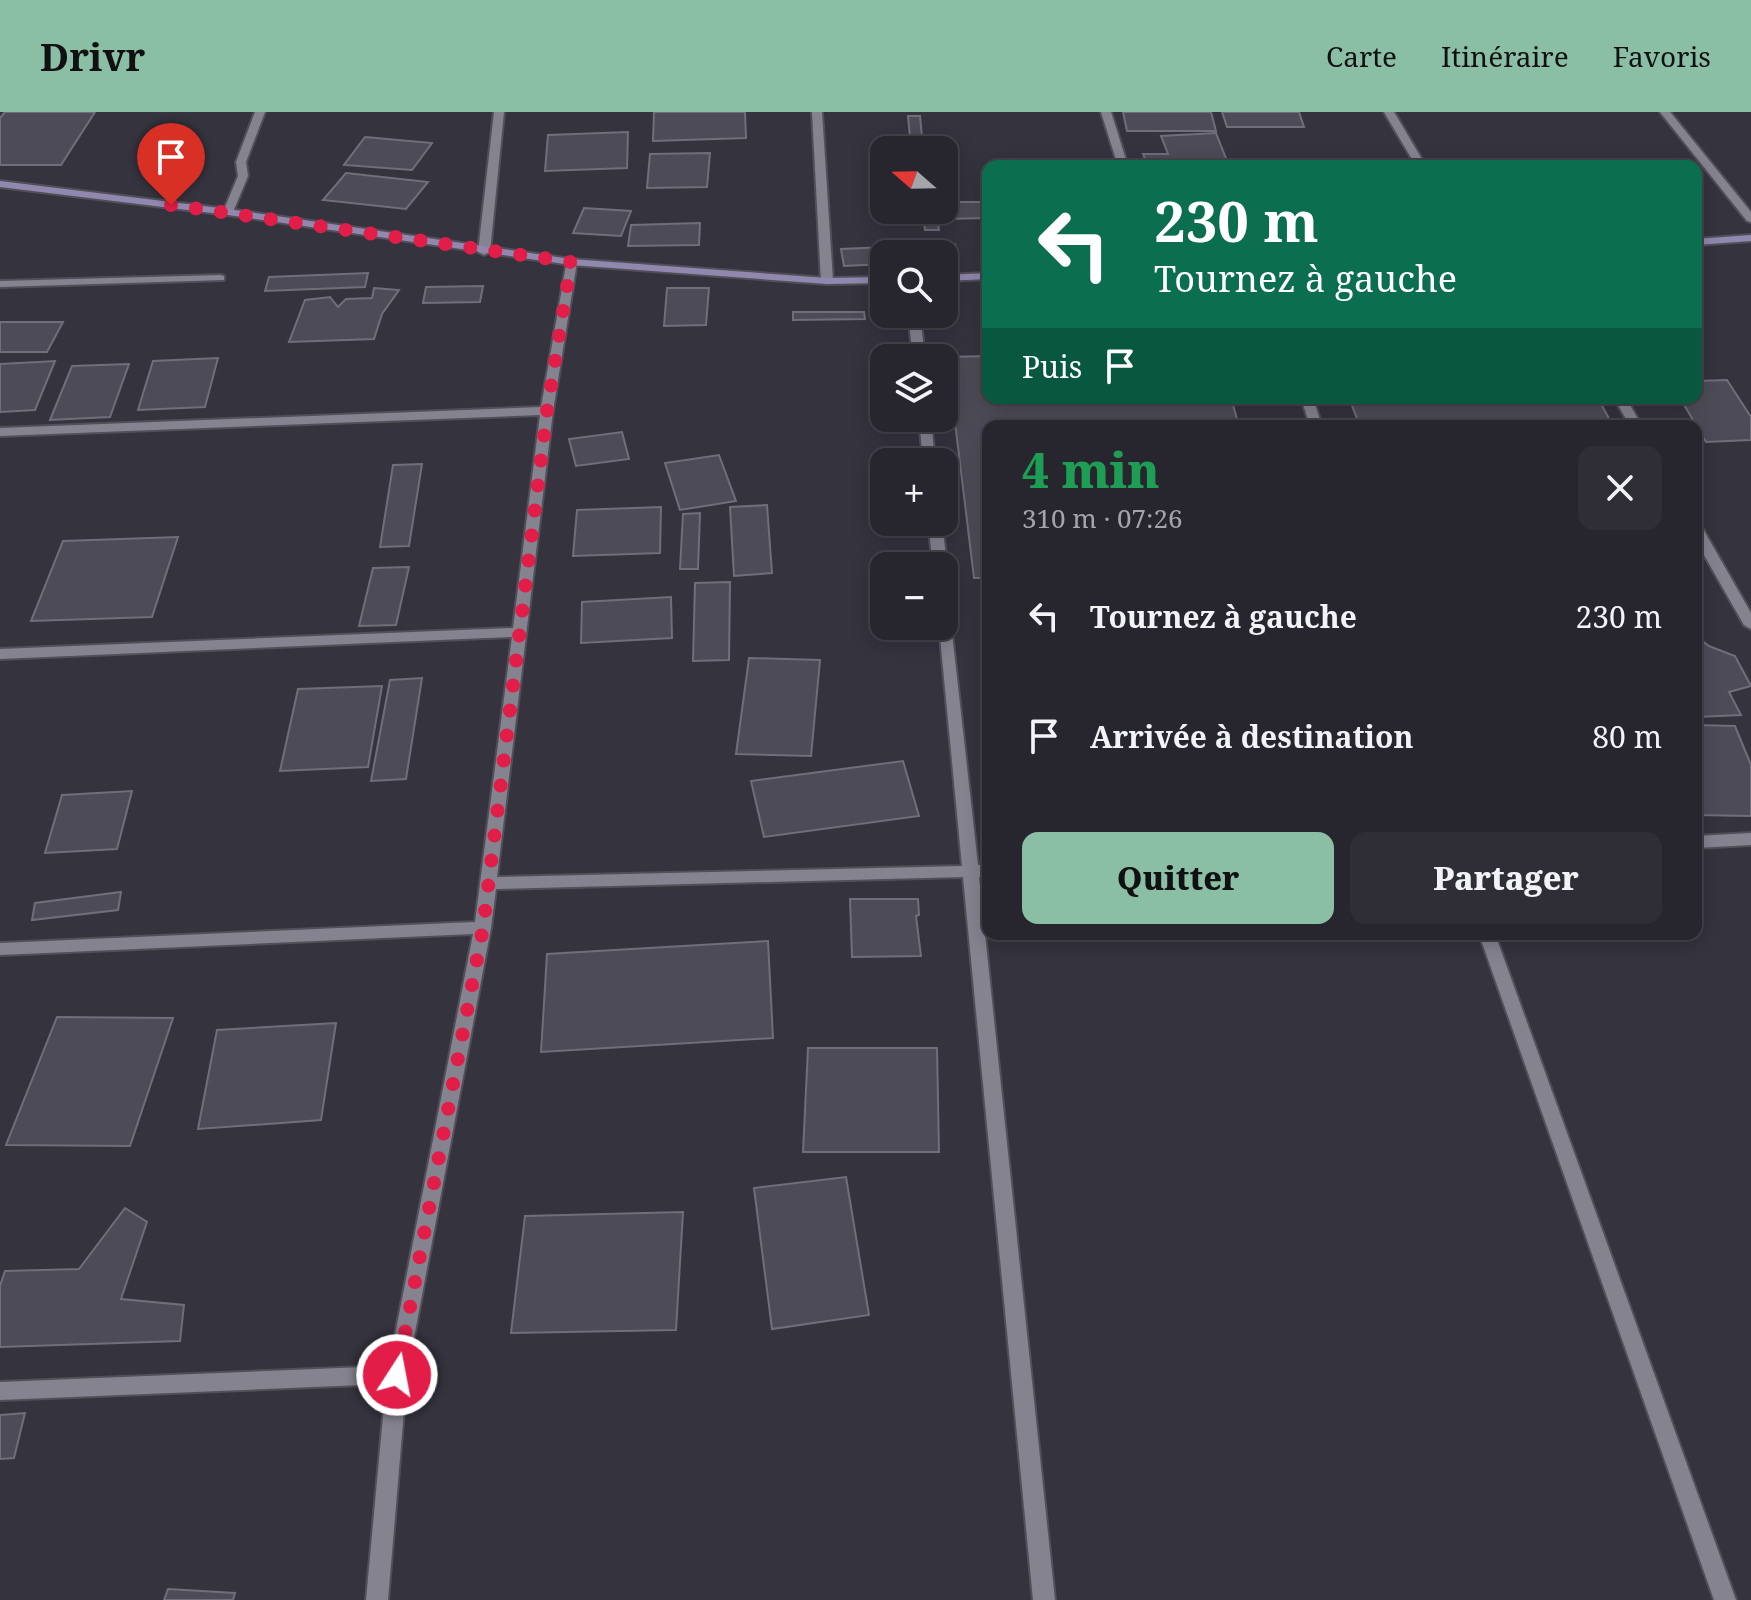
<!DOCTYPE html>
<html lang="fr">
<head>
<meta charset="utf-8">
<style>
	body { margin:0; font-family:"Noto Serif",serif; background:#2f2e36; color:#f1f3f6; height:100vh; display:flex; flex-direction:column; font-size:30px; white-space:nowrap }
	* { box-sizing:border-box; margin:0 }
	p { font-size:26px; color:#a4a5aa }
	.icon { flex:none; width:44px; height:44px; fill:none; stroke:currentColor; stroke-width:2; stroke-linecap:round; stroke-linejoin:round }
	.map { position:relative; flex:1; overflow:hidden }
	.drawer { position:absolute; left:982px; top:308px; width:720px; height:520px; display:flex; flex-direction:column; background:#27262e; border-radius:16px; box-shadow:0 4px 20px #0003,0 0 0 2px #43434a }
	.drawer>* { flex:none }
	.top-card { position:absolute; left:982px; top:48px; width:720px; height:244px; border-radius:16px; box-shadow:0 4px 20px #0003,0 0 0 2px #43434a; background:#0b6e4f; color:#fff; overflow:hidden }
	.needle { width:52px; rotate:290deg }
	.fabs { position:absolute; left:870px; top:24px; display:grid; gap:16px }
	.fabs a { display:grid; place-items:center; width:88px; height:88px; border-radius:16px; background:#27262e; box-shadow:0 4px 20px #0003,0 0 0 2px #43434a; font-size:40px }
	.pin { position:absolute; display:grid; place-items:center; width:68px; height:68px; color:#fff; margin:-82px -34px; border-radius:50% 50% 50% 0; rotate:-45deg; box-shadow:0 0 8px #0007 }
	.pin .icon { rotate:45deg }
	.me { position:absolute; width:88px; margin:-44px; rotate:11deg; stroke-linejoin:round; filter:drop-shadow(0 0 6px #0008) }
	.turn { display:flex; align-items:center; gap:28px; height:168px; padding:0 40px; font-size:36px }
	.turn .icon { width:104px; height:104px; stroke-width:2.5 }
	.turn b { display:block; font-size:56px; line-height:68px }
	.then { display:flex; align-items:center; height:76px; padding:0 40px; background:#0003; gap:16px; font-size:30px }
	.round { display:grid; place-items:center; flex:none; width:84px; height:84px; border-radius:16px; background:#2f2e36 }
	.overview { display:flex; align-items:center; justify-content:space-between; height:136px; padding:0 40px }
	h1 { font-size:48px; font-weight:800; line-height:60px; color:#1e9e55 }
	.button { display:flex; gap:16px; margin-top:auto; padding:16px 40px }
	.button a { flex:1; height:92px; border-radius:16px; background:#8abfa5; color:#111; font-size:32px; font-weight:800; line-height:92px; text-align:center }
	.button a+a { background:#2f2e36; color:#f1f3f6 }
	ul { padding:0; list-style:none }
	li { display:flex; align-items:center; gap:24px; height:120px; padding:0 40px }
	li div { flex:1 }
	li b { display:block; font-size:30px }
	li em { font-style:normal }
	header { display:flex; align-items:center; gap:48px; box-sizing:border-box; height:112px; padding:0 40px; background:#8abfa5; color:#111 }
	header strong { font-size:38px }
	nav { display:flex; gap:44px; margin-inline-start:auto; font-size:28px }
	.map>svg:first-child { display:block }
	.building { fill:#4d4b57; stroke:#706e7b; stroke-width:2 }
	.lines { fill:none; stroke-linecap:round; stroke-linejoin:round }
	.street-casing { stroke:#514f58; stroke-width:4 }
	.secondary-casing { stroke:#514f58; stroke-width:4 }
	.street { fill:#858390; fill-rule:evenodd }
	.secondary { fill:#9088af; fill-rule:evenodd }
	.route { stroke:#e11d48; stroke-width:14; stroke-dasharray:0 25.2 }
</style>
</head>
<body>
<header>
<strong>Drivr</strong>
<nav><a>Carte</a><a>Itinéraire</a><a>Favoris</a></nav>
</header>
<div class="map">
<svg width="1751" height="1488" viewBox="0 0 1751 1488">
	<rect width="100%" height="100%" fill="#34333e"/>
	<g class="building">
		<path d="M5,0H95L61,53H0V6Z"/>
		<path d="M654,0H745L746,26L653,29Z"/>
		<path d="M1123,0H1211L1216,19H1127Z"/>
		<path d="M1222,0H1299L1304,15H1227Z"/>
		<path d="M908,4H920L922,25L910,26Z"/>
		<path d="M628,20L627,56L545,59L548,23Z"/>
		<path d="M1216,21L1229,54H1148L1143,42H1168L1161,24Z"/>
		<path d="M365,25L432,31L412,58L344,53Z"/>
		<path d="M710,41L707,75L647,76L650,42Z"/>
		<path d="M346,61L428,70L406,97L323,88Z"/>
		<path d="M944,90H983L986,106L945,107Z"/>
		<path d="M584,96L631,99L621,124L573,121Z"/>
		<path d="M922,98H936L939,118H925Z"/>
		<path d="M700,111L699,133L628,134L631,113Z"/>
		<path d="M955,132L959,149L944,150V142H884V152L844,154L841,137Z"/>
		<path d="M368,161L365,175L265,179L269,165Z"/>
		<path d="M483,174L480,190L423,191L426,175Z"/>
		<path d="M374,176L399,178L382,202L374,227L289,230L305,188L330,185L338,195L346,187L372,186Z"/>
		<path d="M667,176H709L706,213L664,214Z"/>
		<path d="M793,200H864L865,207L793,208Z"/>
		<path d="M0,210H63L47,240H0Z"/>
		<path d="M988,244V286H1231L1239,314H988V466H974L947,245Z"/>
		<path d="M218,246L205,295L138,298L153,249Z"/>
		<path d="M55,249L35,298L0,300V252Z"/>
		<path d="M129,252L110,305L50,308L72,254Z"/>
		<path d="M1727,268L1751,305V328L1706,330L1680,286H1696V269Z"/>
		<path d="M1349,286H1598L1613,314H1360Z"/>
		<path d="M622,320L629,347L576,354L569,327Z"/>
		<path d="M719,343L736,389L680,398L665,351Z"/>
		<path d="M422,352L409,434L380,435L393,353Z"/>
		<path d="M767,393L772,461L734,464L730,395Z"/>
		<path d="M661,395L660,441L573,444L577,398Z"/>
		<path d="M700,401L698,457H680L683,402Z"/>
		<path d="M178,425L152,505L31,509L63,429Z"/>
		<path d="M409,455L396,513L359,514L373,456Z"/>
		<path d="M730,470L729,548L693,549L695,471Z"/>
		<path d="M671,485L672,526L581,531L582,490Z"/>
		<path d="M1696,524L1709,534L1735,544L1751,574L1729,580L1741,603L1696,605Z"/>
		<path d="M749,546L820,548L811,644L736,642Z"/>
		<path d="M422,566L406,667L371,669L390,568Z"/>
		<path d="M382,574L368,655L280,659L298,577Z"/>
		<path d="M1696,613L1735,614L1751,653V704L1696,703Z"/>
		<path d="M903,649L919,704L764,725L751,669Z"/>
		<path d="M132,679L117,737L45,741L62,683Z"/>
		<path d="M121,780L118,798L32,808L35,791Z"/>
		<path d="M850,787H918L919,803L916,804L921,844L852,845Z"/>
		<path d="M768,829L773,926L541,940L547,842Z"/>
		<path d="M57,905L173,906L130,1034L6,1033Z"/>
		<path d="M336,911L321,1008L198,1017L217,918Z"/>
		<path d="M808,936H937L939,1040H803Z"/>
		<path d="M846,1065L869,1203L772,1217L754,1076Z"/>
		<path d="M125,1096L147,1110L121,1187L184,1193L180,1229L0,1235V1174L5,1159L79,1157Z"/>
		<path d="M683,1100L676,1218L511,1221L525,1104Z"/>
		<path d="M25,1301L14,1346L0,1347V1303Z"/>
		<path d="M168,1477L235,1481L233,1488H164Z"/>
	</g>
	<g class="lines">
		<defs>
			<g id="street">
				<path d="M255,0H265L246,50L248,64L233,100L224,102L223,100L238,64L236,50Z"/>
				<path d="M494,0H504L490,140L484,143L478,140Z"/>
				<path d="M812,0H822L833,169L827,172L821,169Z"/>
				<path d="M1101,0H1111L1128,54H1118Z"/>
				<path d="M1384,0H1394L1426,54H1416Z"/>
				<path d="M1660,0H1670L1751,100V110L1747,109Z"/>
				<path d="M567,148L577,150L553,299L497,765L962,754L939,514H944V493L949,494L978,753H988V765H979L1055,1488H1033L963,765L496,777L491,816L407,1263L388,1488H366L386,1272L0,1288V1270L389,1254L473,822L0,843V831L475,810L512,525L0,547V537L513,516L540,303L0,324V316L541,295Z"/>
				<path d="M220,163L224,164V168L0,175V169Z"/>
				<path d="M908,202H920L925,246H913Z"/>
				<path d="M1301,286H1313L1322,314H1310Z"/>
				<path d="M1614,286H1626L1642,314H1630Z"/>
				<path d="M919,306H931L935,350H923Z"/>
				<path d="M928,410H942L947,454L945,457L944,454H933Z"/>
				<path d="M1696,413L1703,417L1751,501V517L1744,513L1696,429Z"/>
				<path d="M1751,721V733L1696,736V724Z"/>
				<path d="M1479,822H1495L1736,1488H1714Z"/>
			</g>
			<g id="secondary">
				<path d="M0,69L228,97L571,147L827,166L884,165V171L827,172L571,153L228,103L0,75Z"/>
				<path d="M1751,123V129L1696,133V127Z"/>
				<path d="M988,161V167L944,169V163Z"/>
			</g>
		</defs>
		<use href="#street" class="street-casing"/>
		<use href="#secondary" class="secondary-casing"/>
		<use href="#street" class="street"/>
		<use href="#secondary" class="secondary"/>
	</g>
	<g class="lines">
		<path class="route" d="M171,93L571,150L547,299L483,816L397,1263"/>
	</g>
</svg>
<div class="fabs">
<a><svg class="needle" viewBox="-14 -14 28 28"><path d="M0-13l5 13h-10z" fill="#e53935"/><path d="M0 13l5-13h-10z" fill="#a4a5aa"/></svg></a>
<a><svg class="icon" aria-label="search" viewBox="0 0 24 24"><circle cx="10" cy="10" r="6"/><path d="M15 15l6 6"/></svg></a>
<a><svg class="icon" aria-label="layers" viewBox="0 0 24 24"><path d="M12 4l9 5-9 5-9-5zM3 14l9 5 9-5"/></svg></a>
<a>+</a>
<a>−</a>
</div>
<div class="pin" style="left:171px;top:93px;background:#d93025"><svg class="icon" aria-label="arrive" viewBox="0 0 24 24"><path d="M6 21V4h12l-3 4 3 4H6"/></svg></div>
<svg class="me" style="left:397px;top:1263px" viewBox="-20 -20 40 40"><circle r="17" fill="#e11d48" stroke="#fff" stroke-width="3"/><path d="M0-11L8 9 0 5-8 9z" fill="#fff"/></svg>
<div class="top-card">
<div class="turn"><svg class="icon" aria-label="left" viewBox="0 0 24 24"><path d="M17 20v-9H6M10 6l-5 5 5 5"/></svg><div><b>230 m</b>Tournez à gauche</div></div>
<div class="then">Puis<svg class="icon" aria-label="arrive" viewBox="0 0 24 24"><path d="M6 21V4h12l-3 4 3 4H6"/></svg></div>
</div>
<section class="drawer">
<div class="overview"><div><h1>4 min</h1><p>310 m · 07:26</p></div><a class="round"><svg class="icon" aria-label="close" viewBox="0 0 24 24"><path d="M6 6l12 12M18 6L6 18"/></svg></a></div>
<ul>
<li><svg class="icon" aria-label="left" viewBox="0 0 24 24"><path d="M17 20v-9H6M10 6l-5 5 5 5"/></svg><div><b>Tournez à gauche</b></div><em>230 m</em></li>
<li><svg class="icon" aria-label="arrive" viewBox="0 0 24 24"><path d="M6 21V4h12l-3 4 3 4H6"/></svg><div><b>Arrivée à destination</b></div><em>80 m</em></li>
</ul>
<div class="button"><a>Quitter</a><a>Partager</a></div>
</section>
</div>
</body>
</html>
